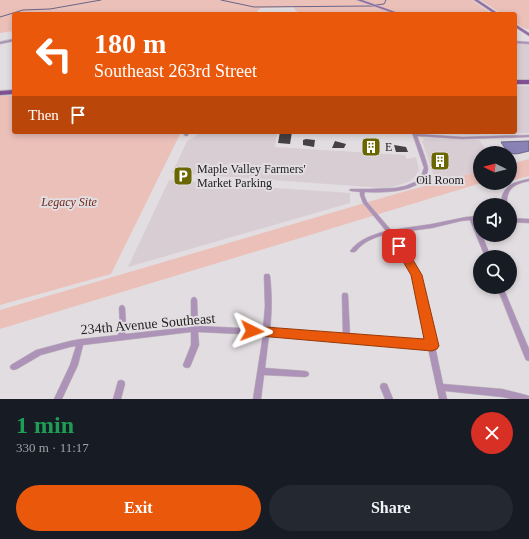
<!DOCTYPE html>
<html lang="en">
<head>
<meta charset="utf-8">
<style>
	body { margin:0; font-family:Georgia,serif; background:#242831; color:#f1f3f6; height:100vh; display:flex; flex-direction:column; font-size:15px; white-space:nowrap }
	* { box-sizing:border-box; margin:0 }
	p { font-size:13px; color:#9ea1a6 }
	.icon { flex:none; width:22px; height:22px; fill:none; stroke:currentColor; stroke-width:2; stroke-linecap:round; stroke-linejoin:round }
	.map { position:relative; height:399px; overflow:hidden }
	.side { display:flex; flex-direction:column; background:#171b24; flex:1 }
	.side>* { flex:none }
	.top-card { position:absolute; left:12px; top:12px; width:505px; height:122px; border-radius:4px; box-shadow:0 2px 6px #0003; background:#ea580c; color:#fff; overflow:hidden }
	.needle { width:26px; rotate:276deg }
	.tools { position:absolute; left:473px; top:146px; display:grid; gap:8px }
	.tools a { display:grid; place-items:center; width:44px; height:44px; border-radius:50%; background:#171b24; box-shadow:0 2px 6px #0003; font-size:20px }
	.pin { position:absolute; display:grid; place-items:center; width:34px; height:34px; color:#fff; margin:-17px; border-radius:8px; box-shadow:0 2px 6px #0006 }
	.me { position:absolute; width:44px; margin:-22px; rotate:93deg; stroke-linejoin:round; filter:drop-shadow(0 0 3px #0008) }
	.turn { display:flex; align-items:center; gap:14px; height:84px; padding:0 16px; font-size:18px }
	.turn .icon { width:52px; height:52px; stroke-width:2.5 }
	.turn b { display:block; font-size:28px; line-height:34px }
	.then { display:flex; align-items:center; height:38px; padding:0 16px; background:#0003; gap:8px; font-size:15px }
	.round { display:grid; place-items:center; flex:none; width:42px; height:42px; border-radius:21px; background:#242831 }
	.overview { display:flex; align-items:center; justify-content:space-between; height:68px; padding:0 16px }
	h1 { font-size:24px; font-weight:800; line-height:30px; color:#1e9e55 }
	.action { display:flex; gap:8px; margin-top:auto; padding:8px 16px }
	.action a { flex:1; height:46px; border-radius:24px; background:#ea580c; color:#fff; font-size:16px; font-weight:800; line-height:46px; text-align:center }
	.action a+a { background:#242831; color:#f1f3f6 }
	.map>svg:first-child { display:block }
	.built { fill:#d9cdd4 }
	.green { fill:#ebc0b8 }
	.water { fill:#8982b4; stroke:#696487 }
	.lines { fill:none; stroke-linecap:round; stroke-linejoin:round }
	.stream { stroke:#696487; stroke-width:1 }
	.building { fill:#464142 }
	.street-casing { stroke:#bfbabd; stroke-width:1 }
	.secondary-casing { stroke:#bfbabd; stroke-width:1 }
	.primary-casing { stroke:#bfbabd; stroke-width:2 }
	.street { fill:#ad93b7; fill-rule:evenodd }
	.secondary { fill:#946da3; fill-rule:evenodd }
	.primary { fill:#815194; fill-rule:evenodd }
	.route { fill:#ea580c; stroke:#983908 }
	.labels { text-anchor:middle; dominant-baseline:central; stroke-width:4; stroke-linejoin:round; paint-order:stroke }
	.poi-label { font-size:12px; fill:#1e1d1e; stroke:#e2dde0; text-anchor:start }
	.park-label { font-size:12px; font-style:italic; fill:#70281c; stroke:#e2dde0 }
	.near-street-label { font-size:14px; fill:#1e1d1e; stroke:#e2dde0 }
</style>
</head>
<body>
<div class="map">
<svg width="529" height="399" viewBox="0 0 529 399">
	<rect width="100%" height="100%" fill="#e2dde0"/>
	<g class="built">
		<path d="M515,42L529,44V79L515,80Z"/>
		<path d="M515,86H529V133L489,134L487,132H515Z"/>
		<path d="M194,132H277L275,147L405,155L407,159L416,157L419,170L413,179L408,182L393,187L383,188L172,173L187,141L196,136L197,134Z"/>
		<path d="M420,132H477L479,135L422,133Z"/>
		<path d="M423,138L479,140L489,153H480V171L436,182L422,141L424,140Z"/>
		<path d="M169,180L218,183L228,187L234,185L350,193V203L128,267Z"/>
	</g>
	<g class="green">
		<path d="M0,0H356L395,14H299L293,7L261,8L259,9L256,13L241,14H14V31L0,33Z"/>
		<path d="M362,0H472L492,14H400Z"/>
		<path d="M480,0H529V29H526L515,23V14H502Z"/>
		<path d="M0,96H14V132H181L111,274L0,305Z"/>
		<path d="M529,159V176L510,181V164Z"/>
		<path d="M480,171L481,183L0,329V310L399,193Z"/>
	</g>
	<path class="water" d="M529,141V151C513,155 510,157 501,142Z"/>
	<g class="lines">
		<g class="stream">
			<path d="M221,0L254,7L374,6"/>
			<path d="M376,5L384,4L386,0"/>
			<path d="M0,17L23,10L50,9L101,0"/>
		</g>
	</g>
	<g class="building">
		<path d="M280,132H292L290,144L278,143Z"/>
		<path d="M306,139L315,140L314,147L303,145V140Z"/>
		<path d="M335,141L346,144L344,148H332Z"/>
		<path d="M374,143L378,151L365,150L363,145Z"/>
		<path d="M394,145L406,147L408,152H396Z"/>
	</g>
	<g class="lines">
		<defs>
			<g id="street">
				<path d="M14,39V41L0,44V42Z"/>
				<path d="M515,41L529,42V44L515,43Z"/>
				<path d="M186,132H190L187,136H186L184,135Z"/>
				<path d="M412,132H416L417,134L462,137L529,135V137L462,139L417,136C420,143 428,164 428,169C426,193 382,193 365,192L364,195L367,202L391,230L432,224L466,217L480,216V220H475L480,231V235H482L491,257H485L470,220L461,221L432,228L394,233L419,275L434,343L436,345L435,346L443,384L502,389L526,395L529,396V399H511L502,397L445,391L447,399H439L428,348L269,335L265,368L305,371L308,372L309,374L308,376L305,377L264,375L261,399H253L263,335L198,332L199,345L190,367L187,368L184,367L183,365L191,345V332L83,345L78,365L62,399H54L70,365L76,346L70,347L41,355L17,369L14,370L11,369L10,367L11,365L36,350L70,341L81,339H82L118,335L120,326L119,308L120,306L122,305L124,306L125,308L126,326L125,334L191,327V300L192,298L194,297L196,298L197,300L198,326L263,329L265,306L264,276L265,274H269L270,276C272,294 272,312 270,329L343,335L342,295L343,293H347L348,295L350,336L427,342L413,275L389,234C379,236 369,239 361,246C357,249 357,253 351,252L350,251C359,239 372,235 386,231L363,203L360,195V192L351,191L349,190L351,189H370L395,188L405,186L415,182L421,176L424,168Z"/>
				<path d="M529,179V181C514,184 506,189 507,205H501C501,186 513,182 529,179Z"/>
				<path d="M510,218L529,219V223L510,222Z"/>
				<path d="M497,287H503L529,349V361L526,360L525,358Z"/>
				<path d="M121,380L124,381L125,384L121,399H113L118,381Z"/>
				<path d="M384,383L387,384L393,399H385L380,387L381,384Z"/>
			</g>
			<g id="secondary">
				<path d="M357,0H362L401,14H396Z"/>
				<path d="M474,0H478L499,14H495Z"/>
				<path d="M515,24L529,33V36L515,27Z"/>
			</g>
			<g id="primary">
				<rect x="515" y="80" width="14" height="4"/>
				<path d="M14,90V94L0,95V91Z"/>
			</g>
		</defs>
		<use href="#street" class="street-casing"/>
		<use href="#secondary" class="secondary-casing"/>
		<use href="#primary" class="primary-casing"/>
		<use href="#street" class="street"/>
		<use href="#secondary" class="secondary"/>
		<use href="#primary" class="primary"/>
	</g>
	<path class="route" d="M399,242L403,243L422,275L439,346L437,349L432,351L248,335L246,331L248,327L252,326L424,339L411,275L394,246Z"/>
	<defs>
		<symbol id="building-square" viewBox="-11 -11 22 22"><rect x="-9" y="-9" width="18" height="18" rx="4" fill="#6a6700" stroke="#e2dde0"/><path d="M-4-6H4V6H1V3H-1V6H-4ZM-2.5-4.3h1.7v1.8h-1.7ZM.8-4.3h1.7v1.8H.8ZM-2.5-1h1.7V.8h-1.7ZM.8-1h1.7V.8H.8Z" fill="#fff"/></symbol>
		<symbol id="parking-square" viewBox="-11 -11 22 22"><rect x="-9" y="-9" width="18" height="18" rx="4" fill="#6a6700" stroke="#e2dde0"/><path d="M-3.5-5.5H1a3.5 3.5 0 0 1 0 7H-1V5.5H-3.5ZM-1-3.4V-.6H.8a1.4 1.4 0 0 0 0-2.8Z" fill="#fff"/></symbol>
	</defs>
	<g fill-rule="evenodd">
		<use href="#building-square" x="360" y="136" width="22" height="22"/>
		<use href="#building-square" x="429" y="150" width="22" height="22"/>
		<use href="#parking-square" x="172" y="165" width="22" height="22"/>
	</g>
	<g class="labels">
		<g class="poi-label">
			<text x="385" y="147">E</text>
			<text x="197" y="169">Maple Valley Farmers'<tspan x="197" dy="14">Market Parking</tspan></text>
			<text x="440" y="180" text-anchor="middle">Oil Room</text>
		</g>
		<g class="park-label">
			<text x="69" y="202">Legacy Site</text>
		</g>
		<g class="near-street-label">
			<text transform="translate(148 324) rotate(-5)">234th Avenue Southeast</text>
		</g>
	</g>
</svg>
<div class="tools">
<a><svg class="needle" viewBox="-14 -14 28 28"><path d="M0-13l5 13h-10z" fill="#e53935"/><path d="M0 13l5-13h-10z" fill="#9ea1a6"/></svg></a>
<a><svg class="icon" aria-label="sound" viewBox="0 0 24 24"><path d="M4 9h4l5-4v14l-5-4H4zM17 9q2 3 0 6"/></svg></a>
<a><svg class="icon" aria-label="search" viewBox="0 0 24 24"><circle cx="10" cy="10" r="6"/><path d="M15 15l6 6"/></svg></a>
</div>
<div class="pin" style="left:399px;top:246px;background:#d93025"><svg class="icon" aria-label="arrive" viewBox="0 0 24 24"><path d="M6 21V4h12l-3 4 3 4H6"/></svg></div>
<svg class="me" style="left:252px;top:331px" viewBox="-20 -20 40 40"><path d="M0-17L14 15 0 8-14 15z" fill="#ea580c" stroke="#fff" stroke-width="4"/></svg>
<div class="top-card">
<div class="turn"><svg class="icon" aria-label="left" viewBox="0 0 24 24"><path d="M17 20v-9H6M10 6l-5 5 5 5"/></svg><div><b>180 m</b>Southeast 263rd Street</div></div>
<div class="then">Then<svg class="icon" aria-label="arrive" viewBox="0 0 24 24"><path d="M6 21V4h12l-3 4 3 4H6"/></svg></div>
</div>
</div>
<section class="side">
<div class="overview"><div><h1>1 min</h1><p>330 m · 11:17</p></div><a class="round" style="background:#d93025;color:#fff"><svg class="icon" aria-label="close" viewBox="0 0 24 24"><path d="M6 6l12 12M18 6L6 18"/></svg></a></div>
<div class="action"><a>Exit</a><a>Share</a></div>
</section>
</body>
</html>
